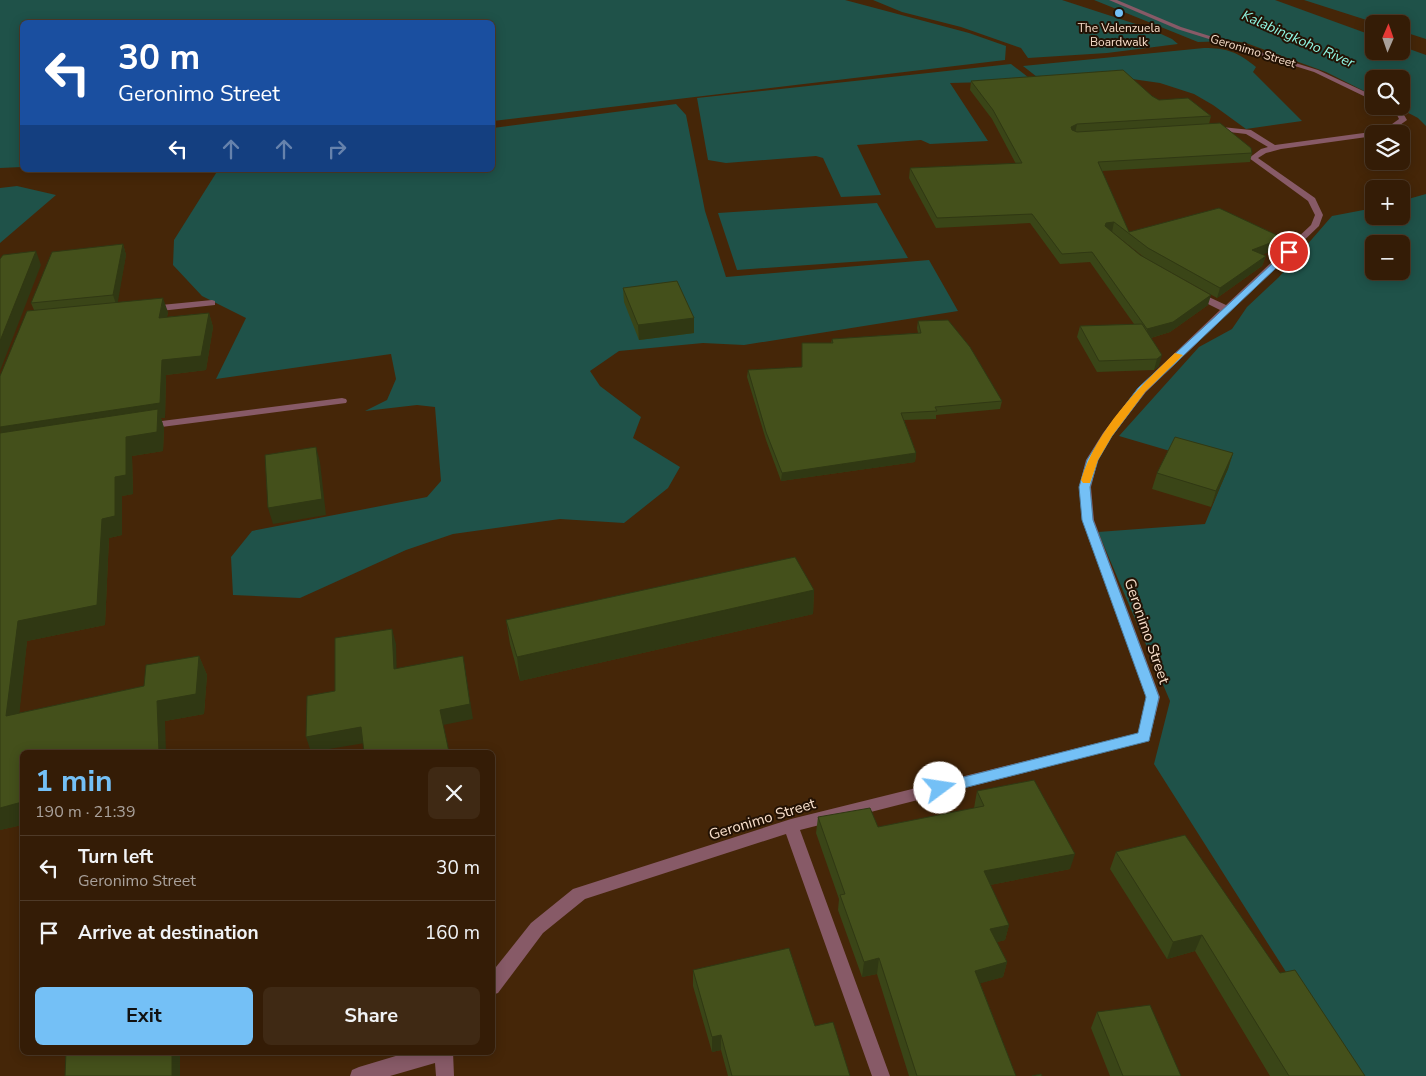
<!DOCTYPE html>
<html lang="en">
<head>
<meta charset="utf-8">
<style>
	body { margin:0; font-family:"Nunito Sans",sans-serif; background:#3f2914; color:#f1f3f6; height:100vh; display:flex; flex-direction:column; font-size:19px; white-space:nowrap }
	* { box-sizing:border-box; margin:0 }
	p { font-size:16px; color:#a9a19b }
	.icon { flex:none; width:28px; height:28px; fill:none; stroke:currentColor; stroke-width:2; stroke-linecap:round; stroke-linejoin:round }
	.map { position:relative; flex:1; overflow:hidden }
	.side { position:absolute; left:20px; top:750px; width:475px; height:305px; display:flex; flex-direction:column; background:#341c06; border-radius:8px; box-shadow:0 2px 12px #0003,0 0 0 1px #4e3a28 }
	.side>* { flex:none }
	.banner { position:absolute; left:20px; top:20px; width:475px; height:152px; border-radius:8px; box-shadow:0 2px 12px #0003,0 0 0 1px #4e3a28; background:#1a4fa0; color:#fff; overflow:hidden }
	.needle { width:32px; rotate:2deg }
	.controls { position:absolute; left:1365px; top:15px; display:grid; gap:10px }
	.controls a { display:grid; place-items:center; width:45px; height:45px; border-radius:8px; background:#341c06; box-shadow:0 2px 12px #0003,0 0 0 1px #4e3a28; font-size:25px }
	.pin { position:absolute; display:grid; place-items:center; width:42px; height:42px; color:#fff; margin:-21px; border:2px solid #fff; border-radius:50%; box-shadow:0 1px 5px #0007 }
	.me { position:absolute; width:55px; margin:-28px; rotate:76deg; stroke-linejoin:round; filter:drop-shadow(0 0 4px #0008) }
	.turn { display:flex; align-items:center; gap:18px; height:105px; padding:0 15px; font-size:22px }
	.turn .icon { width:65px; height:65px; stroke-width:2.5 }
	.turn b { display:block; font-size:35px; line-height:42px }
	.lanes { display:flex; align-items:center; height:48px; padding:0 15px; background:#0003; justify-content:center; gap:25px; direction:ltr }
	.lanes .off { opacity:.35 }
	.round { display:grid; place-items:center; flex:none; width:52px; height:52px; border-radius:8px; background:#3f2914 }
	.overview { display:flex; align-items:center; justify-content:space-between; height:85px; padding:0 15px }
	h1 { font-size:30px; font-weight:700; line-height:38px; color:#74c0f6 }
	.action { display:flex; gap:10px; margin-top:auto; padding:10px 15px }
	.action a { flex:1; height:58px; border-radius:8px; background:#74c0f6; color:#111; font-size:20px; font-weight:700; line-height:58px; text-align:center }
	.action a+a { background:#3f2914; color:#f1f3f6 }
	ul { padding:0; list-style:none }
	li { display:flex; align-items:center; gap:15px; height:65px; padding:0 15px; border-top:1px solid #4e3a28 }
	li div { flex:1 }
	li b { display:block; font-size:19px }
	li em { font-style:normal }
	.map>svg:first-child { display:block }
	.water { fill:#1f5249; fill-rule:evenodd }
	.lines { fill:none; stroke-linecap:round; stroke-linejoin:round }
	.minor { fill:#875a67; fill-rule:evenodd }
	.wall { fill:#3a4517 }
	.shaded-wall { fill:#303813 }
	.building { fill:#44501b; stroke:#303813 }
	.route { fill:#74c0f6; stroke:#4b7da0 }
	.slow { fill:#f59e0b }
	.poi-dot { fill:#74c0f6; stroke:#231204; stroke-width:2 }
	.labels { text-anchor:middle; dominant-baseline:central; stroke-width:4; stroke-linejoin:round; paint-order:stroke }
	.far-poi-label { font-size:12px; fill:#f8dfcb; stroke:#231204 }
	.far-street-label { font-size:12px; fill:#f8dfcb; stroke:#231204 }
	.far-water-label { font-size:14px; font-style:italic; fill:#90f8e5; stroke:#231204 }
	.street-label { font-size:15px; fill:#f8dfcb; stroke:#231204 }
</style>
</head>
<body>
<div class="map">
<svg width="1426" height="1076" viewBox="0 0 1426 1076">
	<rect width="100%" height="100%" fill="#452608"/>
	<g class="water">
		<path d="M0,0H845L969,33L1006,46L1005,60L493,121L492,22H22V167L0,168Z"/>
		<path d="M873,0H1062L1148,28L1172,39L1178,44L1107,53L1028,58L1021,48L961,27L902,12Z"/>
		<path d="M1094,0H1275L1374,36V51H1401V46L1426,55V126L1418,118L1395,106H1401V79H1374V96L1326,72L1246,43L1233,41L1198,42Z"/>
		<path d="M1304,0H1426V39L1401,31V24H1379Z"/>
		<path d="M1204,48C1227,48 1238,52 1256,67L1253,72L1302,121L1246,129L1213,105L1194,94L1160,83L1118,77L1046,84L1023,66Z"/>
		<path d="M1011,64L1033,81L950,83L988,141L930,144L921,140L857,145L881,195L841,197L823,158L816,156L726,163L708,160L697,98Z"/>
		<path d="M676,104L686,115L705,211L726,277L929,260L958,311L744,345L703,343L619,351L590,371L600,386L641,417L633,438L680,467L668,488L624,523L560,519L453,534L406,550L300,598L233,595L231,557L252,531L427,497L441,481L435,407L417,405L365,411L387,400L396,379L391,354L216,379L246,318L202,296L173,265L174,240L218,170H492L493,128Z"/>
		<path d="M17,186L56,195L0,243V188Z"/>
		<path d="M1426,194V1076H1352L1154,764L1170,701L1098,532L1205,524L1228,468L1119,436L1199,347L1232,329L1247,307L1279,277L1332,216L1374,208V216H1401V201ZM1374,244H1401V271H1374Z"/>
		<path d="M877,203L908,258L737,270L718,213Z"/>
	</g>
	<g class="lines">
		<g class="minor">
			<path d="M1109,0H1117L1181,27L1318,70L1374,96V101L1314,72L1177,29Z"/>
			<path d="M1383,106C1395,106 1402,110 1407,120L1393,130L1374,134V136L1281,149L1266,153L1258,158L1315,198L1323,215L1319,226L1146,392L1112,436L1098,460L1091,487L1094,520L1160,697L1149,741L800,830L890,1076H872L786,834L585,899L543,933L498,993L492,995V972L531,923L573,889L791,819L1138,733L1146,697L1082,520L1079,487L1086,460L1103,433L1138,388L1220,310L1192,296V292H1198L1226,305L1311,225L1315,215L1308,201L1249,158L1261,149L1268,147L1246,134L1212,130L1208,128L1212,126L1251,130L1275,145L1371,132L1388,127L1399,119L1397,115Z"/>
			<path d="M212,300L215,301V305L151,312L146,309L151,306Z"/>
			<path d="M342,398L346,399L347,401L346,403L146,429L140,426L146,423Z"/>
			<path d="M409,1052H453L454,1076H436L435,1063L390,1076H350L352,1070L359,1067Z"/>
		</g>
	</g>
	<g class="wall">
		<path d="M971,81L1152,96L1159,100L1211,116L1209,124L1252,153L1250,162L1102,171L1129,232L1283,238L1280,248L1262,254L1266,256L1262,266L1217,298L1145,258L1112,232H1111L1140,255L1208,305L1170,332L1151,338L1159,366L1154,370L1097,372L1077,337L1080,326L1134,324L1090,262L1060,264L1030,223L936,228L909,178L910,168L1016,164L992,119L970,90Z"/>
		<path d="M123,244L126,255L117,303L168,312L167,317L209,313L213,327L206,370L166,375L165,418H161L164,428L163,451L132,456L133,494L122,496V535L109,538L105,625L27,641L19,713L144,686L199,656L207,675L204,714L165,721L22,752V825L0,830L34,310L31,303Z"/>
		<path d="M623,288L694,333L639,340L624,302Z"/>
		<path d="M918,321L1002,401L1000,409L936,415V419L904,420L916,453L915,462L781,481L766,440L747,377L748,370L802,367V343H831L832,339L918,333L917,328Z"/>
		<path d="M1233,453L1228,469L1211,507L1152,489L1157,473Z"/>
		<path d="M814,590L813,614L520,681L510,644L506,620Z"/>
		<path d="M977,791L1070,869L990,885L1009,925L1005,940L997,942L1007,962L1003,977L980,983L1016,1076H909L877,974L862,977L838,910L839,899L816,833L818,817L878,827L974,808Z"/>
		<path d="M1116,852L1280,973L1365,1076H1270L1195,951L1167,959L1110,869Z"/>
		<path d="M693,970L815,1026L850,1076H728L721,1050L712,1052L693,986Z"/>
		<path d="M1097,1012L1181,1076H1110L1091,1028Z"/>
	</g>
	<g class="shaded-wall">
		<path d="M1077,124L1075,133L1069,136L1071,127Z"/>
		<path d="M1114,222L1112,232L1103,233L1106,223Z"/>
		<path d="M1283,238L1280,248L1249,260L1252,250Z"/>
		<path d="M123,244L126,255L117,307L113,295Z"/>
		<path d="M36,251L41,265L0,371V341Z"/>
		<path d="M1266,256L1262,266L1217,298L1220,288Z"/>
		<path d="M1211,295L1208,305L1170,332L1144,340L1147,329Z"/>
		<path d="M163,298L168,312L164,332L159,318Z"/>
		<path d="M209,313L213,327L206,370L166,375L165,418H161L164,428L163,451L132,456L133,494L122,496V535L109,538L105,625L27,641L17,736L6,716L0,423L162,360Z"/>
		<path d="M694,318V333L639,340L638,325Z"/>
		<path d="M1162,355L1159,366L1154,370L1157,359Z"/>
		<path d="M316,447L320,462L326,515L273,524L268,508Z"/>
		<path d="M916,453L915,462L781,481L782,473Z"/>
		<path d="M1233,453L1228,469L1211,507L1216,491Z"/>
		<path d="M814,590L813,614L520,681L517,657Z"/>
		<path d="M392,629L396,644L397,684L394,669Z"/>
		<path d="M199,656L207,675L204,714L165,721L166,752H159L157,701Z"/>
		<path d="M463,656L473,719L443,725L440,710Z"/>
		<path d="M361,727L365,743L311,752L306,737Z"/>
		<path d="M22,802V825L0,830V808Z"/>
		<path d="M1075,854L1070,869L980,887L984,871Z"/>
		<path d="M492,898L496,925L492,926Z"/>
		<path d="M1009,925L1005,940L986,945L990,929Z"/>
		<path d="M1202,935L1195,951L1167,959L1173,942Z"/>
		<path d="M879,958L877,974L862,977L864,962Z"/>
		<path d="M1007,962L1003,977L971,986L975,971Z"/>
		<path d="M721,1035V1050L712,1052V1037Z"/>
		<rect x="172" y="1052" width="8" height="24"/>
	</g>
	<g class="building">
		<path d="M1123,70L1152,96L1159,100L1188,98L1211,116L1077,124L1071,127L1072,130L1077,132L1220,123L1251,148L1252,153L1098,162L1129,232L1219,208L1283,238L1252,250L1266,256L1220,288L1148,248L1114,222L1106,223L1105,226L1140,255L1211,295L1173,322L1147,329L1092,252L1062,254L1032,214L937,218L910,168L1022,163L993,110L971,81Z"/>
		<path d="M123,244L113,295L31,303L52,252Z"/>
		<path d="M36,251L0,341V259L3,255Z"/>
		<path d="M677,281L694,318L638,325L623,288Z"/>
		<path d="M163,298L159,318L209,313L201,356L162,360L160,403L0,427V376L27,311Z"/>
		<path d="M948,320L970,347L1002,401L935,407L937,411L901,413L916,453L782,473L766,432L748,370L802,367V343H833L832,339L921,333L918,321Z"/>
		<path d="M1142,324L1162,355L1157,359L1099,361L1080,326Z"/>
		<path d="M158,409L157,432L126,437V475L115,477V516L102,519L97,605L18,621L6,716L144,686L146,665L199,656L196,694L157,701L159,752H22V802L0,808V433Z"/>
		<path d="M1175,437L1233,453L1216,491L1157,473Z"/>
		<path d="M316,447L322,499L268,508L265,455Z"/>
		<path d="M795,557L814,590L517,657L506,620Z"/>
		<path d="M392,629L394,669L463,656L470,704L440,710L449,752H364L361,727L306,737L307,696L335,691V638Z"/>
		<path d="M1034,780L1075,854L984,871L1009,925L990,929L1007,962L975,971L1016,1076H917L879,958L864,962L840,895L845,894L818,817L870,808L878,827L984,806L977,791Z"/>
		<path d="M1185,835L1280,973L1295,970L1365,1076H1289L1202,935L1173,942L1116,852Z"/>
		<path d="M789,948L815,1026L833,1022L850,1076H732L721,1035L712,1037L693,970Z"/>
		<path d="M1150,1005L1181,1076H1123L1097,1012Z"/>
		<path d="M66,1052H172V1076H65Z"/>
		<path d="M1041,1074L1042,1076H1032Z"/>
	</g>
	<path class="route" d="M1286,251L1293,252L1145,392L1112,436L1098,460L1090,487L1093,520L1159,697L1149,741L940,794L935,792L933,788L935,785L940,783L1138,733L1146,697L1082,520L1079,487L1087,460L1104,433L1138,388Z"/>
	<path class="slow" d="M1175,353L1183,355L1145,392L1112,436L1098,460L1090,483H1083L1081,480C1097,429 1137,389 1175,353Z"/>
	<circle class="poi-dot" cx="1119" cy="13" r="5"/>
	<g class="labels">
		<g class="far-poi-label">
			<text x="1119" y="28">The Valenzuela<tspan x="1119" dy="14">Boardwalk</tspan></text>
		</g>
		<g class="far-street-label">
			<text transform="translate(1253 51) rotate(17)">Geronimo Street</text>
		</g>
		<g class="far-water-label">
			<text transform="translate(1298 39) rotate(24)">Kalabingkoho River</text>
		</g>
		<g class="street-label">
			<text transform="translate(1147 631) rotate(71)">Geronimo Street</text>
			<text transform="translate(762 819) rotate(-17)">Geronimo Street</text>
		</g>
	</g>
</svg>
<div class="controls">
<a><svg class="needle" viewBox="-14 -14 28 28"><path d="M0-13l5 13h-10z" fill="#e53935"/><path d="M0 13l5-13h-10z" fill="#a9a19b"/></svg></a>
<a><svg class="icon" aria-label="search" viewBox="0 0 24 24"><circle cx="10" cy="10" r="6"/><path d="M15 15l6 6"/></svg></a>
<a><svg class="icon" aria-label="layers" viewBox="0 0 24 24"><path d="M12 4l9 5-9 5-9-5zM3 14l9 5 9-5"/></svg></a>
<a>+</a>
<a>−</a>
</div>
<div class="pin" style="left:1289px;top:252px;background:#d93025"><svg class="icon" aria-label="arrive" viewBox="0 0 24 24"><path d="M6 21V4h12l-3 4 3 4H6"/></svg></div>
<svg class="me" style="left:940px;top:788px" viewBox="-20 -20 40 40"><circle r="19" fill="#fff"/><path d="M0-13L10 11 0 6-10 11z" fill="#74c0f6"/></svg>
<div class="banner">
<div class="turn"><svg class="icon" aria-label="left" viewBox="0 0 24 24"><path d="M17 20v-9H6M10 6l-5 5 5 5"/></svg><div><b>30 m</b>Geronimo Street</div></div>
<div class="lanes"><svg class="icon" aria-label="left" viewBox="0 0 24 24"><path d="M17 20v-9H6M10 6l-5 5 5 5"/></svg><svg class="icon off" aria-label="ahead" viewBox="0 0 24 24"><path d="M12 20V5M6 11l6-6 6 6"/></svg><svg class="icon off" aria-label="ahead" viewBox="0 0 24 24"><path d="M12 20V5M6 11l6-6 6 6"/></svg><svg class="icon off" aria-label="right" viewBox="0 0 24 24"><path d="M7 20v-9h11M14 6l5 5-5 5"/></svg></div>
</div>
<section class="side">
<div class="overview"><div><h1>1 min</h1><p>190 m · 21:39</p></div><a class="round"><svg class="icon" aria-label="close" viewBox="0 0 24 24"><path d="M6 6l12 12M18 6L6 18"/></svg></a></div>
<ul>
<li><svg class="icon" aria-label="left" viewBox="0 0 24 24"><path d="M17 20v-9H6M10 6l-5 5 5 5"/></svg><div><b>Turn left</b><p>Geronimo Street</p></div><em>30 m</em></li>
<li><svg class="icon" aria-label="arrive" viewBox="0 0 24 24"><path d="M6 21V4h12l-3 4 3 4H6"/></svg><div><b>Arrive at destination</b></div><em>160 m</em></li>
</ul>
<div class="action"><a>Exit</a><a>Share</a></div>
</section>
</div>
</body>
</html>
